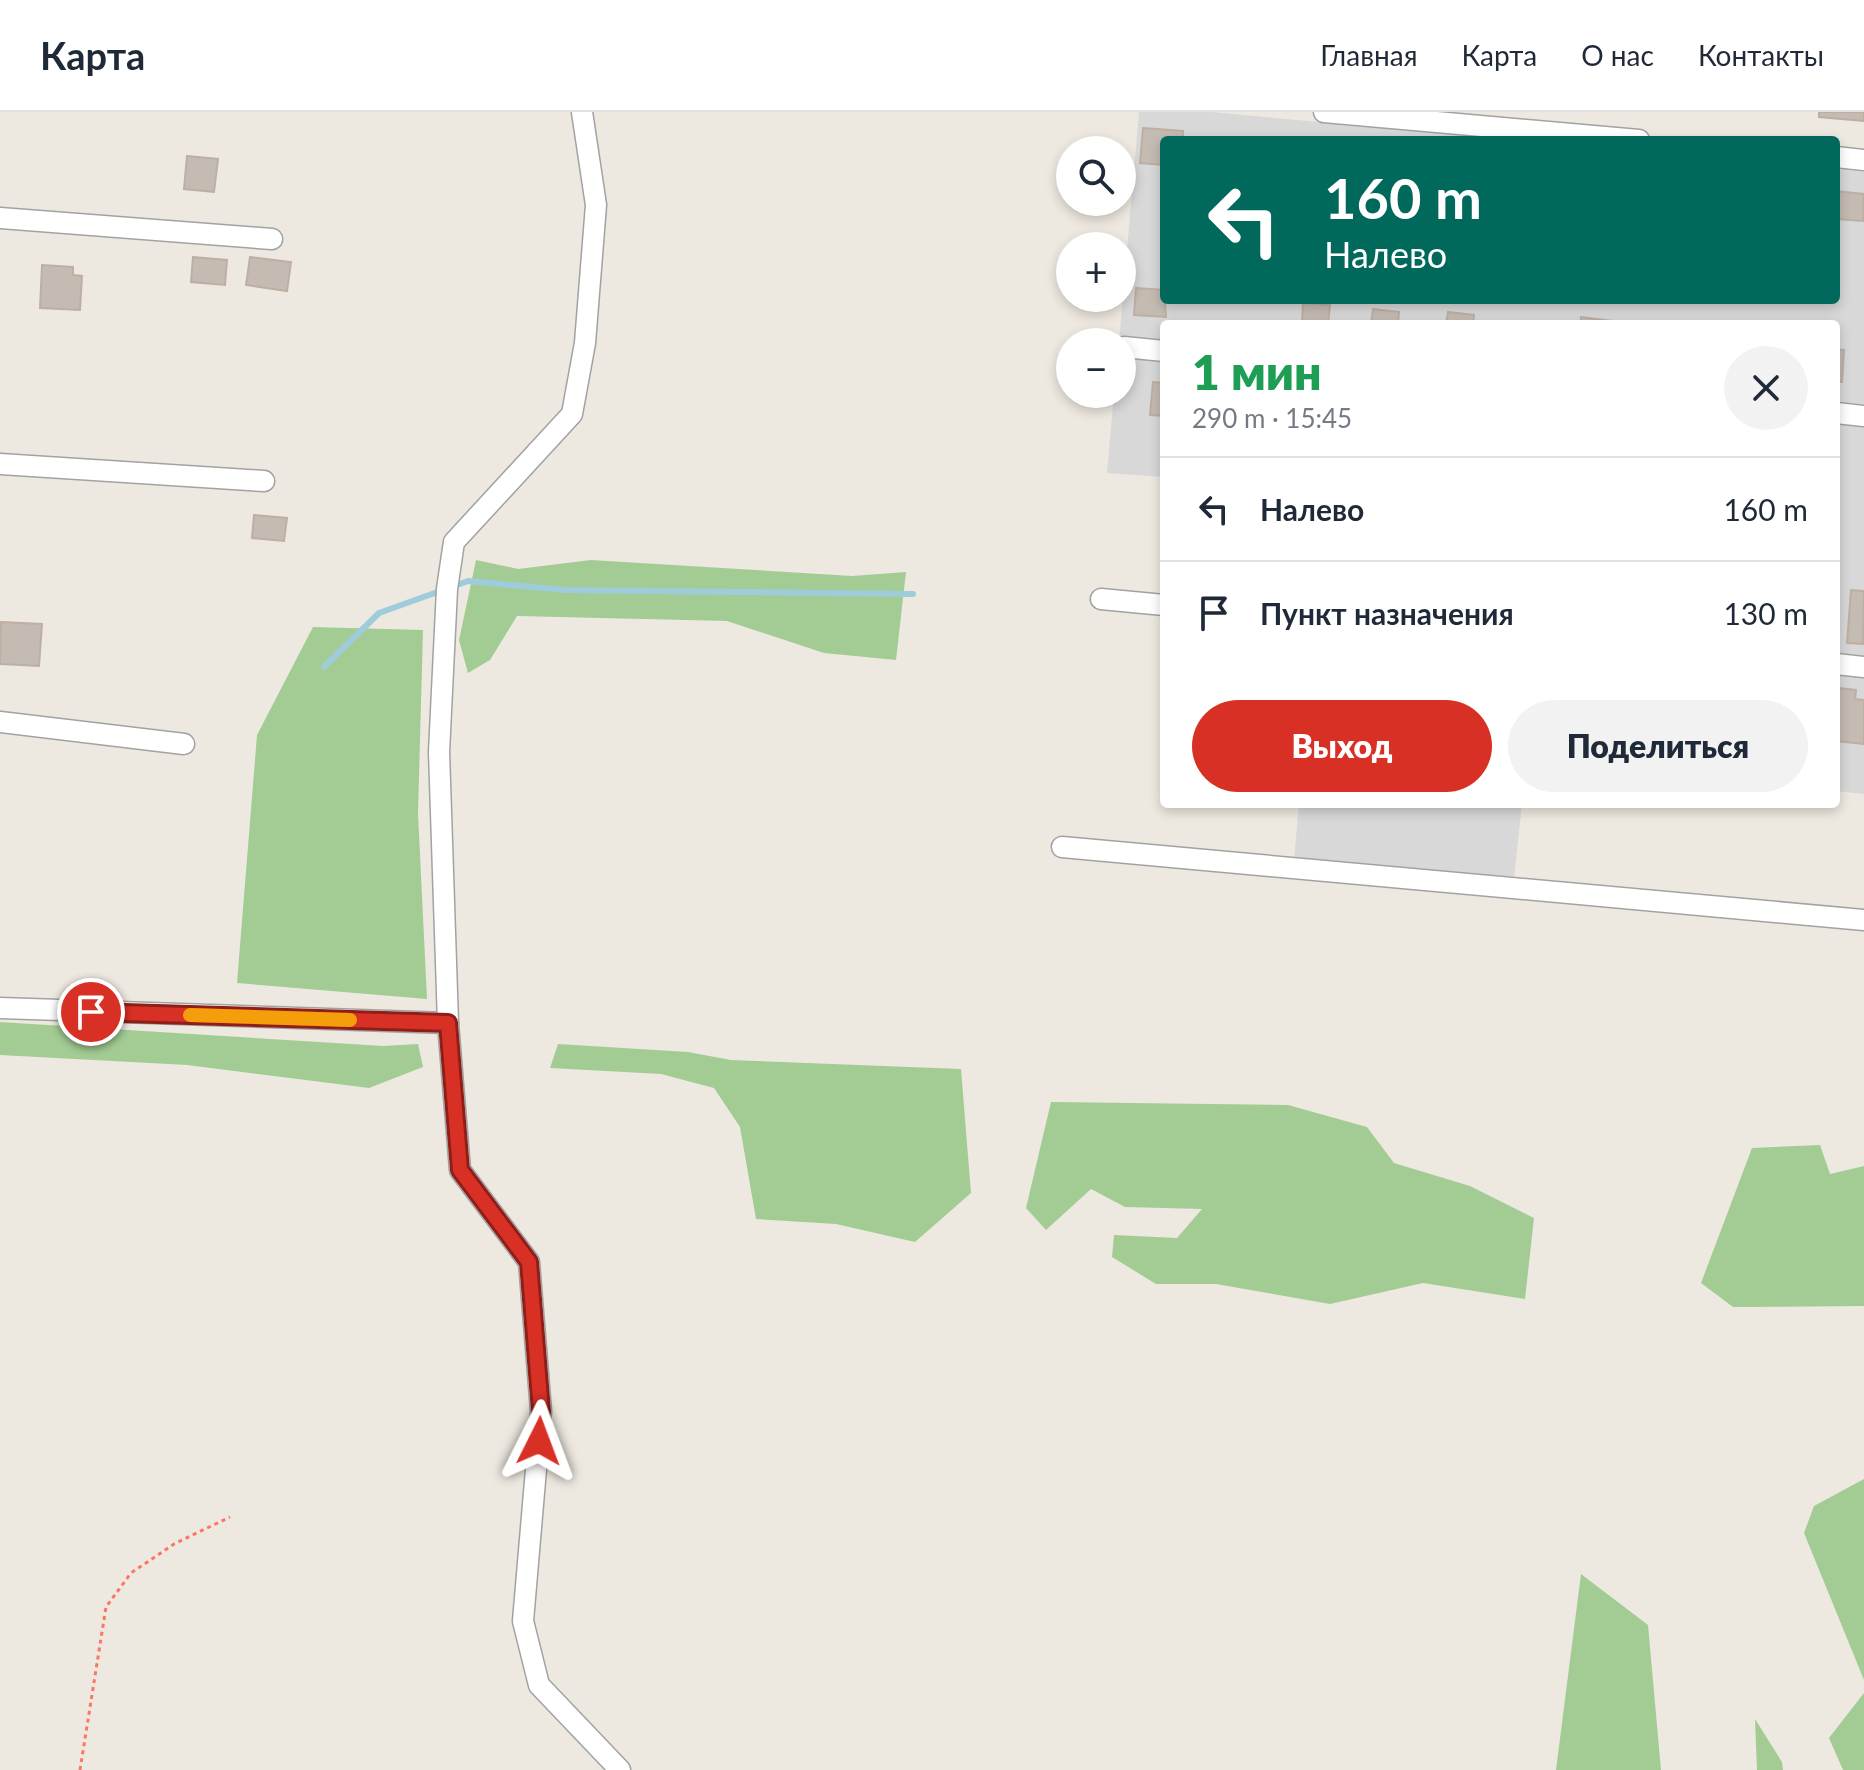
<!DOCTYPE html>
<html lang="ru">
<head>
<meta charset="utf-8">
<style>
	body { margin:0; font-family:Lato,sans-serif; background:#f2f2f3; color:#1f2937; height:100vh; display:flex; flex-direction:column; font-size:30px; white-space:nowrap }
	* { box-sizing:border-box; margin:0 }
	p { font-size:26px; color:#747a83 }
	.icon { flex:none; width:44px; height:44px; fill:none; stroke:currentColor; stroke-width:2; stroke-linecap:round; stroke-linejoin:round }
	.map { position:relative; flex:1; overflow:hidden }
	.side { position:absolute; left:1160px; top:208px; width:680px; height:488px; display:flex; flex-direction:column; background:#fff; border-radius:8px; box-shadow:0 4px 12px #0003 }
	.side>* { flex:none }
	.banner { position:absolute; left:1160px; top:24px; width:680px; height:168px; border-radius:8px; box-shadow:0 4px 12px #0003; background:#00695c; color:#fff; overflow:hidden }
	.fabs { position:absolute; left:1056px; top:24px; display:grid; gap:16px }
	.fabs a { display:grid; place-items:center; width:80px; height:80px; border-radius:50%; background:#fff; box-shadow:0 4px 12px #0003; font-size:40px }
	.pin { position:absolute; display:grid; place-items:center; width:68px; height:68px; color:#fff; margin:-34px; border:4px solid #fff; border-radius:50%; box-shadow:0 2px 8px #0007 }
	.me { position:absolute; width:88px; margin:-44px; rotate:3deg; stroke-linejoin:round; filter:drop-shadow(0 0 6px #0008) }
	.turn { display:flex; align-items:center; gap:28px; height:168px; padding:0 32px; font-size:36px }
	.turn .icon { width:104px; height:104px; stroke-width:2.5 }
	.turn b { display:block; font-size:56px; line-height:68px }
	.round { display:grid; place-items:center; flex:none; width:84px; height:84px; border-radius:42px; background:#f2f2f3 }
	.overview { display:flex; align-items:center; justify-content:space-between; height:136px; padding:0 32px }
	h1 { font-size:48px; font-weight:800; line-height:60px; color:#1e9e55 }
	.primary-button { display:flex; gap:16px; margin-top:auto; padding:16px 32px }
	.primary-button a { flex:1; height:92px; border-radius:48px; background:#d93025; color:#fff; font-size:32px; font-weight:800; line-height:92px; text-align:center }
	.primary-button a+a { background:#f2f2f3; color:#1f2937 }
	ul { padding:0; list-style:none }
	li { display:flex; align-items:center; gap:24px; height:104px; padding:0 32px; border-top:2px solid #e0e1e3 }
	li div { flex:1 }
	li b { display:block; font-size:30px }
	li em { font-style:normal }
	header { display:flex; align-items:center; gap:48px; box-sizing:border-box; height:112px; padding:0 40px; background:#fff; border-bottom:2px solid #e0e1e3 }
	header strong { font-size:38px }
	nav { display:flex; gap:44px; margin-inline-start:auto; font-size:28px }
	.map>svg:first-child { display:block }
	.residential { fill:#d9d8d8 }
	.forest { fill:#a3cc94 }
	.lines { fill:none; stroke-linecap:round; stroke-linejoin:round }
	.stream { stroke:#9fccdb; stroke-width:6 }
	.building { fill:#c4bbb3; stroke:#beafa2; stroke-width:2 }
	.street-casing { stroke:#a2a2a2; stroke-width:23 }
	.path { stroke:#fa7764; stroke-width:3; stroke-dasharray:4 4; stroke-linecap:butt }
	.street { stroke:#fff; stroke-width:20 }
	.route-casing { stroke:#8d1f18; stroke-width:20 }
	.route { stroke:#d93025; stroke-width:14 }
	.slow { stroke:#f59e0b; stroke-width:14 }
</style>
</head>
<body>
<header>
<strong>Карта</strong>
<nav><a>Главная</a><a>Карта</a><a>О нас</a><a>Контакты</a></nav>
</header>
<div class="map">
<svg width="1864" height="1658" viewBox="0 0 1864 1658">
	<rect width="100%" height="100%" fill="#ede9e0"/>
	<g class="residential">
		<path d="M1139,0H1211L1515,28H1164V188H1836V57L1864,60V682L1836,679V212H1164V365L1107,361L1114,282H1122V230H1119Z"/>
		<path d="M1299,692H1522L1514,765L1294,747Z"/>
	</g>
	<g class="forest">
		<path d="M476,448L518,457L591,448L852,464L906,460L896,548L824,541L727,509L517,504L490,548L468,561L459,528Z"/>
		<path d="M313,515L423,518L418,701L427,887L237,871L257,623Z"/>
		<path d="M0,910L383,934L418,932L423,955L369,976L187,953L0,943Z"/>
		<path d="M558,932L688,940L731,948L961,957L971,1081L915,1130L836,1112L756,1107L740,1015L714,976L661,962L550,956Z"/>
		<path d="M1051,990L1288,993L1367,1015L1394,1051L1470,1074L1534,1106L1525,1187L1423,1171L1330,1192L1216,1172H1156L1112,1145L1114,1123L1177,1126L1202,1097L1125,1095L1091,1077L1046,1118L1026,1096Z"/>
		<path d="M1820,1033L1830,1062L1864,1054V1194L1733,1195L1701,1171L1752,1036Z"/>
		<path d="M1864,1367V1568L1804,1421L1814,1394Z"/>
		<path d="M1581,1462L1648,1513L1661,1658H1556Z"/>
		<path d="M1864,1581V1658H1843L1829,1626Z"/>
		<path d="M1755,1607L1782,1650L1783,1658H1757Z"/>
	</g>
	<g class="lines">
		<path class="stream" d="M324,555L379,501L468,469L564,478L913,482"/>
	</g>
	<g class="building">
		<path d="M1819,0H1864V9L1819,5Z"/>
		<path d="M1143,16L1183,19V28H1164V53L1140,51Z"/>
		<path d="M187,44L218,47L214,80L184,77Z"/>
		<path d="M1836,79L1864,82L1863,109L1836,107Z"/>
		<path d="M193,145L227,148L225,173L191,170Z"/>
		<path d="M250,145L291,150L287,179L246,173Z"/>
		<path d="M42,153L73,155V163L82,164L80,198L40,196Z"/>
		<path d="M1136,176L1164,178L1166,205L1134,203Z"/>
		<path d="M1303,191L1330,193L1328,212H1302Z"/>
		<path d="M1373,197L1399,200L1398,212H1371Z"/>
		<path d="M1448,200L1474,203L1473,212H1446Z"/>
		<path d="M1581,205L1627,211V212H1580Z"/>
		<path d="M1836,237L1844,238L1842,270H1836Z"/>
		<path d="M1153,270L1164,271V304L1150,303Z"/>
		<path d="M254,403L287,406L284,429L252,426Z"/>
		<path d="M1851,478L1864,479L1863,532L1847,531Z"/>
		<path d="M1,510L42,512L39,554L0,552Z"/>
		<path d="M1839,576L1856,578L1855,587L1864,588V632L1836,629Z"/>
	</g>
	<g class="lines">
		<defs>
			<g id="street">
				<path d="M582,0L596,93L585,231L572,302L454,430L447,477L439,640L448,911L460,1058L529,1150L541,1299L523,1509L539,1573L620,1658"/>
				<path d="M1324,0L1639,28"/>
				<path d="M1836,45L1864,48"/>
				<path d="M0,106L272,127"/>
				<path d="M1124,235L1164,239"/>
				<path d="M1836,301L1864,304"/>
				<path d="M0,352L264,369"/>
				<path d="M1101,487L1164,493"/>
				<path d="M1836,552L1864,555"/>
				<path d="M0,610L184,632"/>
				<path d="M1062,735L1864,808"/>
				<path d="M0,896L448,911"/>
			</g>
		</defs>
		<use href="#street" class="street-casing"/>
		<path class="path" d="M80,1658L106,1495L131,1461L174,1432L230,1405"/>
		<use href="#street" class="street"/>
	</g>
	<g class="lines">
		<defs>
			<path id="route" d="M91,900L448,911L460,1058L529,1150L541,1299L539,1329"/>
		</defs>
		<use href="#route" class="route-casing"/>
		<use href="#route" class="route"/>
		<path class="slow" d="M190,903L350,908"/>
	</g>
</svg>
<div class="fabs">
<a><svg class="icon" aria-label="search" viewBox="0 0 24 24"><circle cx="10" cy="10" r="6"/><path d="M15 15l6 6"/></svg></a>
<a>+</a>
<a>−</a>
</div>
<div class="pin" style="left:91px;top:900px;background:#d93025"><svg class="icon" aria-label="arrive" viewBox="0 0 24 24"><path d="M6 21V4h12l-3 4 3 4H6"/></svg></div>
<svg class="me" style="left:539px;top:1329px" viewBox="-20 -20 40 40"><path d="M0-17L14 15 0 8-14 15z" fill="#d93025" stroke="#fff" stroke-width="4"/></svg>
<div class="banner">
<div class="turn"><svg class="icon" aria-label="left" viewBox="0 0 24 24"><path d="M17 20v-9H6M10 6l-5 5 5 5"/></svg><div><b>160 m</b>Налево</div></div>
</div>
<section class="side">
<div class="overview"><div><h1>1 мин</h1><p>290 m · 15:45</p></div><a class="round"><svg class="icon" aria-label="close" viewBox="0 0 24 24"><path d="M6 6l12 12M18 6L6 18"/></svg></a></div>
<ul>
<li><svg class="icon" aria-label="left" viewBox="0 0 24 24"><path d="M17 20v-9H6M10 6l-5 5 5 5"/></svg><div><b>Налево</b></div><em>160 m</em></li>
<li><svg class="icon" aria-label="arrive" viewBox="0 0 24 24"><path d="M6 21V4h12l-3 4 3 4H6"/></svg><div><b>Пункт назначения</b></div><em>130 m</em></li>
</ul>
<div class="primary-button"><a>Выход</a><a>Поделиться</a></div>
</section>
</div>
</body>
</html>
